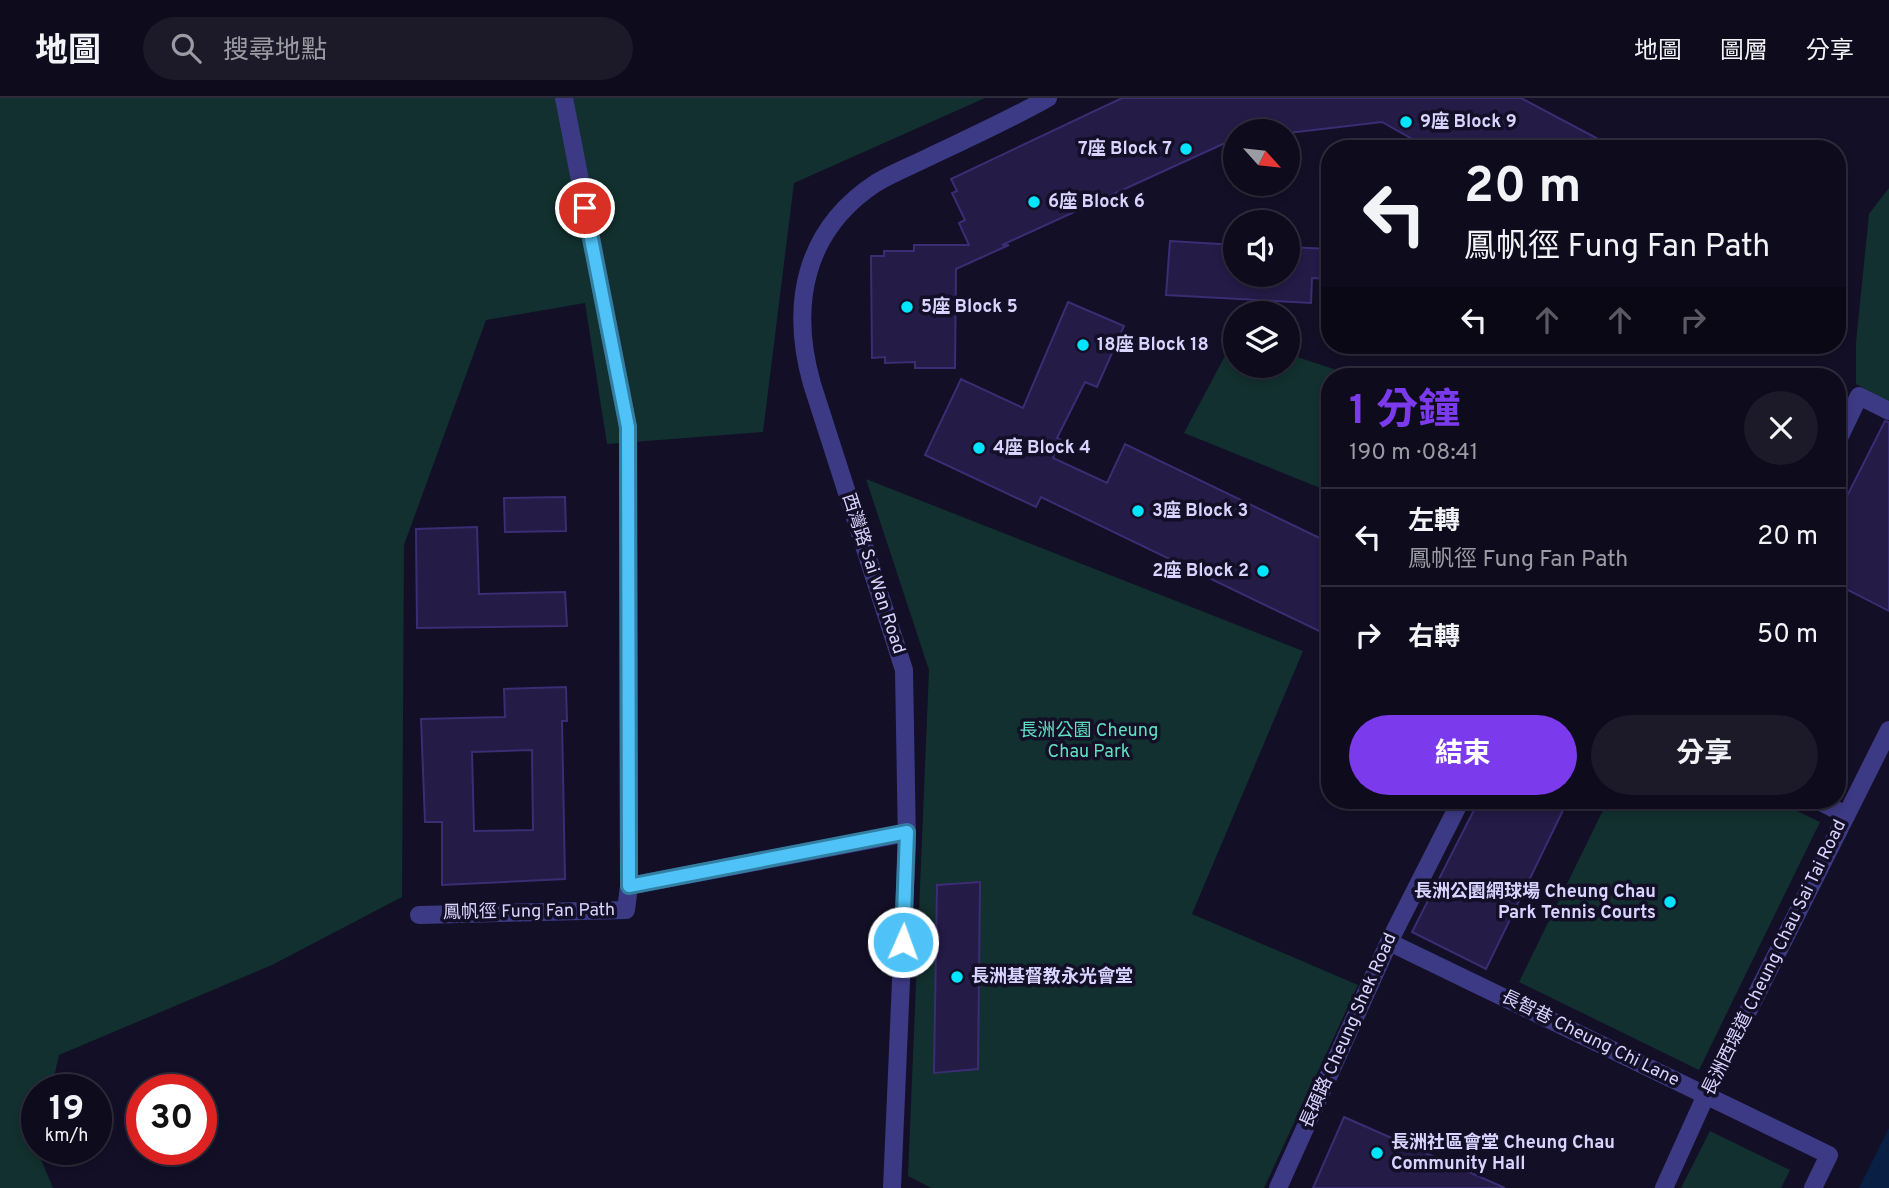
<!DOCTYPE html>
<html lang="zh-TW">
<head>
<meta charset="utf-8">
<style>
	body { margin:0; font-family:Overpass,"Noto Sans TC",sans-serif; background:#1c1929; color:#f1f3f6; height:100vh; display:flex; flex-direction:column; font-size:26px; white-space:nowrap }
	* { box-sizing:border-box; margin:0 }
	p { font-size:23px; color:#9b9ba3 }
	.icon { flex:none; width:38px; height:38px; fill:none; stroke:currentColor; stroke-width:2; stroke-linecap:round; stroke-linejoin:round }
	.map { position:relative; flex:1; overflow:hidden }
	.sheet { position:absolute; left:1321px; top:270px; width:525px; height:441px; display:flex; flex-direction:column; background:#0e0b1c; border-radius:28px; box-shadow:0 4px 10px #0003,0 0 0 2px #2e2b3b }
	.sheet>* { flex:none }
	.guide { position:absolute; left:1321px; top:42px; width:525px; height:214px; border-radius:28px; box-shadow:0 4px 10px #0003,0 0 0 2px #2e2b3b; background:#0e0b1c; color:#f1f3f6; overflow:hidden }
	.needle { width:46px; rotate:117deg }
	.fabs { position:absolute; left:1223px; top:21px; display:grid; gap:14px }
	.fabs a { display:grid; place-items:center; width:77px; height:77px; border-radius:50%; background:#0e0b1c; box-shadow:0 4px 10px #0003,0 0 0 2px #2e2b3b; font-size:35px }
	.speed { position:absolute; left:21px; top:976px; display:flex; gap:14px; font-size:35px; font-weight:700; text-align:center }
	.speed>* { display:grid; place-content:center; width:91px; height:91px; border-radius:50%; background:#0e0b1c; box-shadow:0 4px 10px #0003,0 0 0 2px #2e2b3b; line-height:1 }
	.speed small { font-size:18px; font-weight:400 }
	.speed .limit { border:10px solid #d22; background:#fff; color:#111 }
	.pin { position:absolute; display:grid; place-items:center; width:60px; height:60px; color:#fff; margin:-30px; border:4px solid #fff; border-radius:50%; box-shadow:0 2px 7px #0007 }
	.me { position:absolute; width:77px; margin:-38px; rotate:2deg; stroke-linejoin:round; filter:drop-shadow(0 0 5px #0008) }
	.turn { display:flex; align-items:center; gap:24px; height:147px; padding:0 28px; font-size:32px }
	.turn .icon { width:91px; height:91px; stroke-width:2.5 }
	.turn b { display:block; font-size:49px; line-height:60px }
	.lanes { display:flex; align-items:center; height:66px; padding:0 28px; background:#0003; justify-content:center; gap:35px; direction:ltr }
	.lanes .off { opacity:.35 }
	.round { display:grid; place-items:center; flex:none; width:74px; height:74px; border-radius:37px; background:#1c1929 }
	.overview { display:flex; align-items:center; justify-content:space-between; height:119px; padding:0 28px }
	h1 { font-size:42px; font-weight:700; line-height:52px; color:#7c3aed }
	.action { display:flex; gap:14px; margin-top:auto; padding:14px 28px }
	.action a { flex:1; height:80px; border-radius:42px; background:#7c3aed; color:#fff; font-size:28px; font-weight:700; line-height:80px; text-align:center }
	.action a+a { background:#1c1929; color:#f1f3f6 }
	ul { padding:0; list-style:none }
	li { display:flex; align-items:center; gap:21px; height:98px; padding:0 28px; border-top:2px solid #2e2b3b }
	li div { flex:1 }
	li b { display:block; font-size:26px }
	li em { font-style:normal }
	header { display:flex; align-items:center; gap:42px; box-sizing:border-box; height:98px; padding:0 35px; background:#0e0b1c; border-bottom:2px solid #2e2b3b }
	header strong { font-size:33px }
	nav { display:flex; gap:38px; margin-inline-start:auto; font-size:24px }
	.search { width:490px; height:63px; background:#1c1929; display:flex; align-items:center; gap:18px; box-sizing:border-box; padding:0 24px; border-radius:38px; color:#9b9ba3; font-size:26px }
	.map>svg:first-child { display:block }
	.green { fill:#12302f }
	.water { fill:#0a1f44 }
	.building { fill:#241b47; stroke:#3b2d73; stroke-width:2; fill-rule:evenodd }
	.lines { fill:none; stroke-linecap:round; stroke-linejoin:round }
	.minor { stroke:#3d3a85; stroke-width:18 }
	.route-casing { stroke:#337fa1; stroke-width:18 }
	.route { stroke:#4fc3f7; stroke-width:12 }
	.poi-dot { fill:#00e5ff; stroke:#130f26; stroke-width:2.5 }
	.labels { text-anchor:middle; dominant-baseline:central; stroke-width:7; stroke-linejoin:round; paint-order:stroke }
	.poi-label { font-size:18px; font-weight:bold; fill:#d9d4ff; stroke:#130f26; text-anchor:start }
	.street-label { font-size:18px; fill:#d9d4ff; stroke:#130f26 }
	.park-label { font-size:18px; fill:#5fe0c0; stroke:#130f26 }
</style>
</head>
<body>
<header>
<strong>地圖</strong>
<div class="search"><svg class="icon" aria-label="search" viewBox="0 0 24 24"><circle cx="10" cy="10" r="6"/><path d="M15 15l6 6"/></svg>搜尋地點</div>
<nav><a>地圖</a><a>圖層</a><a>分享</a></nav>
</header>
<div class="map">
<svg width="1889" height="1090" viewBox="0 0 1889 1090">
	<rect width="100%" height="100%" fill="#130f26"/>
	<g class="green">
		<path d="M0,0H985L794,85L763,334L607,346L585,205L486,222L404,447L402,799L272,867L59,957L51,992H37V1052L53,1090H0Z"/>
		<path d="M1889,90V304L1856,286V245L1869,116Z"/>
		<path d="M1235,239L1236,268H1288V256L1355,278H1330V394L1184,335Z"/>
		<path d="M866,381L1303,553L1192,816L1358,887L1264,1090H931L908,1078L929,572Z"/>
		<path d="M1608,702H1774L1820,724L1699,972L1519,884Z"/>
		<path d="M1710,1033L1790,1072L1781,1090H1681Z"/>
	</g>
	<path class="water" d="M1889,1030V1090H1859Z"/>
	<g class="building">
		<path d="M1122,0H1521L1617,51H1430L1382,24L1288,35L1236,33V40L1002,147H1009L956,171L955,270H915V264L885,265V259L872,260L871,158H884V153H914V147H969L959,125L965,122L952,95L957,93L951,81Z"/>
		<path d="M1170,143L1236,147V177H1288V149L1330,151V181L1312,180L1311,205L1166,197Z"/>
		<path d="M1068,204L1124,228L1097,289L1085,284L1057,340L1061,342L1053,360L1107,385L1125,346L1330,445V510L1319,533L1041,399L1036,409L925,357L961,281L1023,310Z"/>
		<path d="M1885,323L1889,324V513L1838,487V416Z"/>
		<path d="M565,399L566,433L505,434L504,400Z"/>
		<path d="M477,429L479,496L565,494L567,528L417,530L416,431Z"/>
		<path d="M566,589L567,623H562L565,781L442,787V724H425L421,621L505,619L504,591ZM532,652L533,732L474,733L472,654Z"/>
		<path d="M1479,702H1568L1486,871L1412,834Z"/>
		<path d="M980,784L978,971L934,975L937,787Z"/>
		<path d="M1344,1019L1505,1090H1313Z"/>
	</g>
	<g class="lines">
		<g class="minor">
			<path d="M564,0L628,329L629,788"/>
			<path d="M1838,342L1859,298L1889,313"/>
			<path d="M1817,702L1846,717"/>
			<path d="M419,817L626,812L629,788L907,735"/>
			<path d="M1389,844L1829,1057L1813,1090"/>
			<path d="M892,1090L907,745L904,572L812,286C790,208 803,133 876,85C892,75 911,68 929,59C969,40 1009,22 1048,0"/>
			<path d="M1278,1090L1389,844L1461,702"/>
			<path d="M1664,1090L1706,997L1889,632"/>
		</g>
	</g>
	<g class="lines">
		<defs>
			<path id="route" d="M585,110L628,329L629,788L907,734L903,844"/>
		</defs>
		<use href="#route" class="route-casing"/>
		<use href="#route" class="route"/>
	</g>
	<g class="poi-dot">
		<circle cx="1406" cy="24" r="7"/>
		<circle cx="1186" cy="51" r="7"/>
		<circle cx="1034" cy="104" r="7"/>
		<circle cx="907" cy="209" r="7"/>
		<circle cx="1083" cy="247" r="7"/>
		<circle cx="979" cy="350" r="7"/>
		<circle cx="1138" cy="413" r="7"/>
		<circle cx="1263" cy="473" r="7"/>
		<circle cx="1670" cy="804" r="7"/>
		<circle cx="957" cy="879" r="7"/>
		<circle cx="1377" cy="1055" r="7"/>
	</g>
	<g class="labels">
		<g class="poi-label">
			<text x="1420" y="24">9座 Block 9</text>
			<text x="1172" y="51" text-anchor="end">7座 Block 7</text>
			<text x="1048" y="104">6座 Block 6</text>
			<text x="921" y="209">5座 Block 5</text>
			<text x="1097" y="247">18座 Block 18</text>
			<text x="993" y="350">4座 Block 4</text>
			<text x="1152" y="413">3座 Block 3</text>
			<text x="1249" y="473" text-anchor="end">2座 Block 2</text>
			<text x="1656" y="794" text-anchor="end">長洲公園網球場 Cheung Chau<tspan x="1656" dy="21">Park Tennis Courts</tspan></text>
			<text x="971" y="879">長洲基督教永光會堂</text>
			<text x="1391" y="1045">長洲社區會堂 Cheung Chau<tspan x="1391" dy="21">Community Hall</tspan></text>
		</g>
		<g class="street-label">
			<text transform="translate(873 476) rotate(72)">西灣路 Sai Wan Road</text>
			<text transform="translate(529 814) rotate(-1)">鳳帆徑 Fung Fan Path</text>
			<text transform="translate(1775 860) rotate(-64)">長洲西堤道 Cheung Chau Sai Tai Road</text>
			<text transform="translate(1349 933) rotate(-66)">長碩路 Cheung Shek Road</text>
			<text transform="translate(1590 941) rotate(26)">長智巷 Cheung Chi Lane</text>
		</g>
		<g class="park-label">
			<text x="1089" y="633">長洲公園 Cheung<tspan x="1089" dy="21">Chau Park</tspan></text>
		</g>
	</g>
</svg>
<div class="fabs">
<a><svg class="needle" viewBox="-14 -14 28 28"><path d="M0-13l5 13h-10z" fill="#e53935"/><path d="M0 13l5-13h-10z" fill="#9b9ba3"/></svg></a>
<a><svg class="icon" aria-label="sound" viewBox="0 0 24 24"><path d="M4 9h4l5-4v14l-5-4H4zM17 9q2 3 0 6"/></svg></a>
<a><svg class="icon" aria-label="layers" viewBox="0 0 24 24"><path d="M12 4l9 5-9 5-9-5zM3 14l9 5 9-5"/></svg></a>
</div>
<div class="speed"><div>19<small>km/h</small></div><div class="limit">30</div></div>
<div class="pin" style="left:585px;top:110px;background:#d93025"><svg class="icon" aria-label="arrive" viewBox="0 0 24 24"><path d="M6 21V4h12l-3 4 3 4H6"/></svg></div>
<svg class="me" style="left:903px;top:844px" viewBox="-20 -20 40 40"><circle r="17" fill="#4fc3f7" stroke="#fff" stroke-width="3"/><path d="M0-11L8 9 0 5-8 9z" fill="#fff"/></svg>
<div class="guide">
<div class="turn"><svg class="icon" aria-label="left" viewBox="0 0 24 24"><path d="M17 20v-9H6M10 6l-5 5 5 5"/></svg><div><b>20 m</b>鳳帆徑 Fung Fan Path</div></div>
<div class="lanes"><svg class="icon" aria-label="left" viewBox="0 0 24 24"><path d="M17 20v-9H6M10 6l-5 5 5 5"/></svg><svg class="icon off" aria-label="ahead" viewBox="0 0 24 24"><path d="M12 20V5M6 11l6-6 6 6"/></svg><svg class="icon off" aria-label="ahead" viewBox="0 0 24 24"><path d="M12 20V5M6 11l6-6 6 6"/></svg><svg class="icon off" aria-label="right" viewBox="0 0 24 24"><path d="M7 20v-9h11M14 6l5 5-5 5"/></svg></div>
</div>
<section class="sheet">
<div class="overview"><div><h1>1 分鐘</h1><p>190 m · 08:41</p></div><a class="round"><svg class="icon" aria-label="close" viewBox="0 0 24 24"><path d="M6 6l12 12M18 6L6 18"/></svg></a></div>
<ul>
<li><svg class="icon" aria-label="left" viewBox="0 0 24 24"><path d="M17 20v-9H6M10 6l-5 5 5 5"/></svg><div><b>左轉</b><p>鳳帆徑 Fung Fan Path</p></div><em>20 m</em></li>
<li><svg class="icon" aria-label="right" viewBox="0 0 24 24"><path d="M7 20v-9h11M14 6l5 5-5 5"/></svg><div><b>右轉</b></div><em>50 m</em></li>
</ul>
<div class="action"><a>結束</a><a>分享</a></div>
</section>
</div>
</body>
</html>
